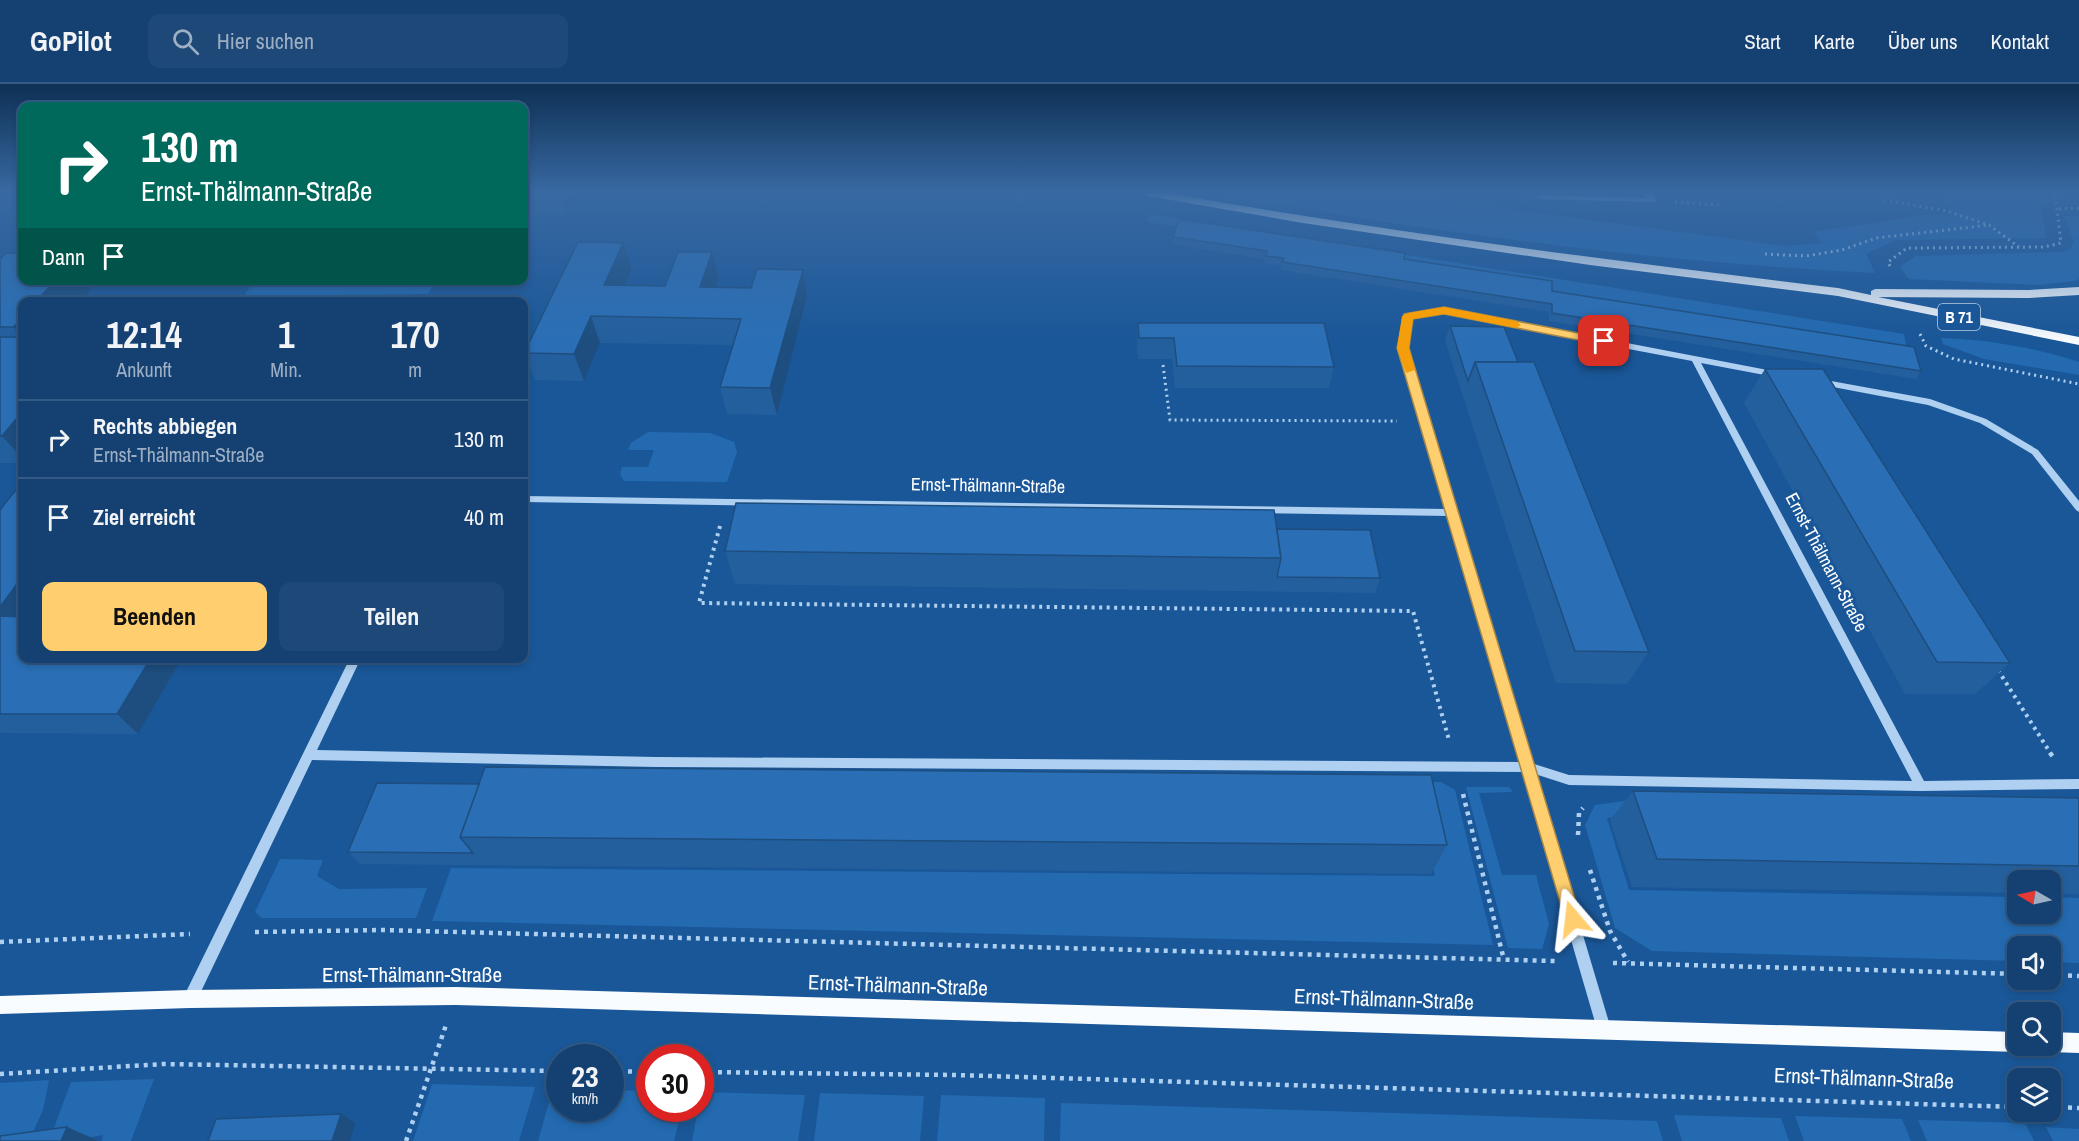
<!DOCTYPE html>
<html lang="de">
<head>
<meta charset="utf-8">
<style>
	body { margin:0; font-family:"Archivo Narrow",sans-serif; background:#1d4877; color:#f1f3f6; height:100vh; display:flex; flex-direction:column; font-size:22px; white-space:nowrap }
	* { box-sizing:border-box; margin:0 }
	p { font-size:20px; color:#9dafc4 }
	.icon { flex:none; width:33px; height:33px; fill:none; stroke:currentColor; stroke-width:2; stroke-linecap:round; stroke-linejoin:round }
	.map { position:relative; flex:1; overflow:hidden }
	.drawer { position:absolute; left:18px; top:213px; width:510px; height:366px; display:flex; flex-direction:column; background:#144172; border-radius:12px; box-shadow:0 3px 9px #0003,0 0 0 2px #335a84 }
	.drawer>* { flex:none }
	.hud { position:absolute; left:18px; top:18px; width:510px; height:183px; border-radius:12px; box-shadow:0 3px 9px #0003,0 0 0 2px #335a84; background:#00695c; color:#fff; overflow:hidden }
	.needle { width:39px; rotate:279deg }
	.controls { position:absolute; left:2007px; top:786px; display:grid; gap:12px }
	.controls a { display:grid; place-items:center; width:54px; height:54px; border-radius:12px; background:#144172; box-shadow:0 3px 9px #0003,0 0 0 2px #335a84; font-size:30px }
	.speed { position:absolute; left:546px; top:960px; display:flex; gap:12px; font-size:30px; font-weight:700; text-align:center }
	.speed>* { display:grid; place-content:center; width:78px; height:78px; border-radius:50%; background:#144172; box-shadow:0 3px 9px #0003,0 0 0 2px #335a84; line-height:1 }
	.speed small { font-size:15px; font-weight:400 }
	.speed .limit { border:9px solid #d22; background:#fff; color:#111 }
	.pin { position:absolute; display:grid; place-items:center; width:51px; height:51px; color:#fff; margin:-26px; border-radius:12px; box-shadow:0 3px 9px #0006 }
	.me { position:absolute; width:66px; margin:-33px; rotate:343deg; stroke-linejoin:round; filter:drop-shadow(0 0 4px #0008) }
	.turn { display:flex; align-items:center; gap:21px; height:126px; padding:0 24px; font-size:27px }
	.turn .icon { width:78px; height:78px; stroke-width:2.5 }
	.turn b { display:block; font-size:42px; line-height:51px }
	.then { display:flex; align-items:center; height:57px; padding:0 24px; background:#0003; gap:12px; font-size:22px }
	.eta { display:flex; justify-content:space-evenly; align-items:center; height:102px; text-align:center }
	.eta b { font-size:36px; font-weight:800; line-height:42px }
	.action { display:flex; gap:12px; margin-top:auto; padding:12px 24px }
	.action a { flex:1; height:69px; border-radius:12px; background:#ffcf6f; color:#111; font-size:24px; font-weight:800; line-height:69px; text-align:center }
	.action a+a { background:#1d4877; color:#f1f3f6 }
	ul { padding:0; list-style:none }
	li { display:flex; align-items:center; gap:18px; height:78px; padding:0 24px; border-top:2px solid #335a84 }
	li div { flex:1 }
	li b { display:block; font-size:22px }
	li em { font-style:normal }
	header { display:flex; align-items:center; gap:36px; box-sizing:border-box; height:84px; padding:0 30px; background:#144172; border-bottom:2px solid #335a84 }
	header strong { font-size:28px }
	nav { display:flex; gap:33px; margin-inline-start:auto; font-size:21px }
	.search { width:420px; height:54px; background:#1d4877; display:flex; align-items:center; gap:15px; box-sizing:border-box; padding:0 21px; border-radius:12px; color:#9dafc4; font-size:22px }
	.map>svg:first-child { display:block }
	.green { fill:#236ab1 }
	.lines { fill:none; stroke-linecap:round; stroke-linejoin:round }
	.path-far2 { stroke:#afd0f0; stroke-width:3; stroke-dasharray:2 4; stroke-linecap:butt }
	.path-far1 { stroke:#afd0f0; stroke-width:4; stroke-dasharray:3 4.5; stroke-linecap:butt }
	.path { stroke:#afd0f0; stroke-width:4.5; stroke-dasharray:4 5; stroke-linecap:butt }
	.minor { fill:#afd0f0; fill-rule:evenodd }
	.major { fill:#f9fcff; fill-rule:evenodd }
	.wall { fill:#245f9d }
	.shaded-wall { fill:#1d4e7f }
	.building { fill:#2a6fb6; stroke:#1d4e7f; stroke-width:1.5 }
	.route { fill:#ffcf6f; stroke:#a68748; stroke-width:1.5 }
	.slow { fill:#f59e0b }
	.labels { text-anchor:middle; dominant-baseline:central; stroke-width:6; stroke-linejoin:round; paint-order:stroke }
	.shield { fill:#1a5798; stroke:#bacde0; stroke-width:1.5 }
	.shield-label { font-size:16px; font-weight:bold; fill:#fff }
	.street-label { font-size:18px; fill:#fff; stroke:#1a5798 }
	.near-street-label { font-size:21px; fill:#fff; stroke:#1a5798 }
</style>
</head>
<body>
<header>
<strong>GoPilot</strong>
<div class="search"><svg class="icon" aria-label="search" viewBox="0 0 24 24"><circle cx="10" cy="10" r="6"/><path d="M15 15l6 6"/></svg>Hier suchen</div>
<nav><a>Start</a><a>Karte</a><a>Über uns</a><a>Kontakt</a></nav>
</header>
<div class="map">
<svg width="2079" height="1057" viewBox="0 0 2079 1057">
	<rect width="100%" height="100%" fill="#1a5798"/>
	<g class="green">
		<path d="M1216,109H1390L1784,162L1822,159L1814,148L1922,131L1951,130L1943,116L1959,109H2045L2041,122L2046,154L1896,156L1866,170L1875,189C1654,178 1433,149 1216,109Z"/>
		<path d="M1149,130L1904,250L1908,270L1549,215L1402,177L1147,138Z"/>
		<path d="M2064,132H2079V195L2075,197L2039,201L1909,195L1900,183L1915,172L2063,168L2070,165L2074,158Z"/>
		<path d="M254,197V196L436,197L428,210L244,212Z"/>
		<path d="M1941,254C1987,255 2035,264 2079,278V291L1984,275L1943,260Z"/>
		<path d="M648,348L710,349L734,358L737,368L727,398L624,397L620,390L622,383H648L654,366H628L631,359Z"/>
		<path d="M1441,698L1455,706L1493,861L432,837L451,784L1435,792L1419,717L1383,699Z"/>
		<path d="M1466,703H1509L1513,708L1479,709L1502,791H1536L1549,840L1542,865L1508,864Z"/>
		<path d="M1632,716L1637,732L1607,734L1629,806L2017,813L2018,830H2050L2051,813L2079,814V879L2051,878L2050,862H2018L2017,877L1652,867L1615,844L1585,741L1595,721Z"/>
		<path d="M280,775L323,776L317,792L339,805L427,804L416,834H262L255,828Z"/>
		<path d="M154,995L131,1057H102L103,1051L71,1057H49L71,998Z"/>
		<path d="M49,996L43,1026L29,1057H0V999Z"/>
		<path d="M432,1000L535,1003L519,1057H413Z"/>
		<path d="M553,1004H559L560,1024H610L611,1006L649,1007L650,1024L682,1025L674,1057H538Z"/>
		<path d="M701,1008L805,1011L798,1057H692L698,1025L700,1024Z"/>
		<path d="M820,1009L924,1012L920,1057H814Z"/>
		<path d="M941,1011L1045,1014L1044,1057H937Z"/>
		<path d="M1061,1019L1657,1037L1663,1057H1060Z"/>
		<path d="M1674,1031L1781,1034L1789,1057H1682Z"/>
		<path d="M1795,1032L1902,1035L1911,1057H1804Z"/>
		<path d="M1918,1036L2025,1039L2034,1057H1927Z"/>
		<path d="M2046,1043L2079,1045V1057H2053Z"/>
	</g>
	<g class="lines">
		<g class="path-far2">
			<path d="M1884,116L1947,127L1989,141L2019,163"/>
			<path d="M1675,118L1720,121"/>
			<path d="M2059,125L2079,124"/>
			<path d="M1765,170L1806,172L1842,166L1876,154L1989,141"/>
			<path d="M1890,182L1888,178L1907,164L2044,163L2061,159L2055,109"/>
			<path d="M1920,250L1926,262L1954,275L2079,300"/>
			<path d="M1163,281L1170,336L1397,337"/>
		</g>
		<g class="path-far1">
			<path d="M720,442L699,519L1413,527L1449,656"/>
			<path d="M1998,586L2051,670"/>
		</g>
		<g class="path">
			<path d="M2050,669L2053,673"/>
			<path d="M1463,710L1504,876"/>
			<path d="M1578,751L1579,729L1583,724"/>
			<path d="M1590,786L1610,847L1628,878"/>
			<path d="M255,848L382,846L1555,877"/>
			<path d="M0,858L190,850"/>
			<path d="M1613,879L2018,890"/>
			<path d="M2050,891L2079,892"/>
			<path d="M610,987L650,988"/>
			<path d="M700,988L955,991L2018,1023"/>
			<path d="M0,990L163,980L560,987"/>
			<path d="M2050,1023L2079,1024"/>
			<path d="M406,1057L446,941"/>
		</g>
		<g class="minor">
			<path d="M1644,109H1652L1656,116L1655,118L1539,115L1535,113L1539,111L1647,114Z"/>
			<path d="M1444,224L1778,288V292L1775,293L1701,279L1924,697L2079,695V705L1921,707L1569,701L1535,690L1611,945L1609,950L1604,952L1599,950L1597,945L1522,688L656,683L312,676L195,920L190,922L185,920L183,915L185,910L350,574H361L317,666L656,673L1519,678L1448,432L524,418V412L1446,425L1399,264L1405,230ZM1444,230L1692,277L1912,697L1569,691L1531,679L1407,264L1412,234Z"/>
			<path d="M1820,295L1930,315L1986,335L2038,366L2079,417V428L2076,426L2032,370L1980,339L1928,321L1817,300V296Z"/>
		</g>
		<g class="major">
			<path d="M1143,109H1166C1389,148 1613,177 1838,204L1871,211V207L1875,205L2028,206L2079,203V211L2028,214L1878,213L2079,253V261L1838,212L1590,181L1303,139L1148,112Z"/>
			<path d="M456,903L2018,948V962H2026L2018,968L456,921L190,924L0,930V912L190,906Z"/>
			<path d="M2050,948L2079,949V969L2050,968L2043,965L2042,962H2050Z"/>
		</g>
	</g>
	<g class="wall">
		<path d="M524,109H578V111L567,131H524Z"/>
		<path d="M1568,109H1607L1569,111Z"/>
		<path d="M1173,153L1404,175L1921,287L1916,295L1549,237V228L1281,186L1282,182L1264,179L1265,175L1172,160Z"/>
		<path d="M623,159L632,185L625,201L665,202L719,195L716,203L807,212L777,331L727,330L720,303L733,261L600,259L584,297L535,296L524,269Z"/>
		<path d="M0,175L22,196H99L81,218H22V379H0Z"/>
		<path d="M1138,239L1334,283L1329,304H1175L1172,275H1138L1137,260Z"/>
		<path d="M1450,242L1518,278L1649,568L1627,600L1556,599L1445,257Z"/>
		<path d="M1765,285L2010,579L1975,610H1905L1744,319Z"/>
		<path d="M0,426L22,574H182L138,650L0,649Z"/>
		<path d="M1277,445L1380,494L1375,509L735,500L725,467Z"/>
		<path d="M377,699L1447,761L1431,790L360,780L348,768Z"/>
		<path d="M1633,707L2079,714V810H2050V796H2018V809L1632,803L1610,736Z"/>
	</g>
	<g class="shaded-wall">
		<path d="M566,109H578V111L567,131L562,117Z"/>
		<path d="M623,159L632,185L613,227L604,201Z"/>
		<path d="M712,168L719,195L707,229L700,203Z"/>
		<path d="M803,186L807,212L777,331L770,304Z"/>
		<path d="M55,196H99L81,218H36Z"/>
		<path d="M591,232L600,259L584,297L574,270Z"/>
		<path d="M22,233V254L14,243Z"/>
		<path d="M22,328V374L2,352Z"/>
		<path d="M22,493V544L0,538V523Z"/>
		<path d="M151,574H182L138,650L117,630Z"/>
		<path d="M341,1030L355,1039L350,1057H332Z"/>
		<path d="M67,1043L99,1057H61Z"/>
	</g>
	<g class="building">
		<path d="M524,109H566L562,117H524Z"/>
		<path d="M1179,135L1405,169L1404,175L1552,197V207L1914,263L1921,287L1552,229V220L1282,178L1284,174L1266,172L1267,167L1173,153Z"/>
		<path d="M578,158L623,159L604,201L665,202L678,168H712L700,203L751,204L757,185L803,186L770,304L720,303L741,235L591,232L574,270L524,269Z"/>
		<path d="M6,169H22V196H55L36,218H22V233L14,243H0V175Z"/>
		<path d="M1138,239H1324L1334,283L1177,282L1174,254H1139Z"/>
		<path d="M1450,242L1504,243L1518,278H1475L1468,297Z"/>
		<path d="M0,253H22V328L2,352H0Z"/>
		<path d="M1475,278H1534L1649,568L1575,567Z"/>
		<path d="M1765,285H1823L2010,579L1937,578Z"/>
		<path d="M22,398V493L0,523V426Z"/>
		<path d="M736,419L1274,426L1281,474L725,467Z"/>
		<path d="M1277,445L1370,446L1380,494L1277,493L1281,474Z"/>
		<path d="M0,532L22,533V574H151L117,630H0Z"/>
		<path d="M485,683L1431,691L1447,761L460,753Z"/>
		<path d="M377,699L479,700L460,753L473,769L348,768Z"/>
		<path d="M1633,707L2079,714V782L1657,775Z"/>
		<path d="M341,1030L332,1057H208L216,1035Z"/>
		<path d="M67,1043L61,1057H0V1052Z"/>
	</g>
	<linearGradient id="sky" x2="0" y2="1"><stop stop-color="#0e3054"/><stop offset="0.42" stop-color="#3869a2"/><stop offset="1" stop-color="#3869a2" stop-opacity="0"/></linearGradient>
	<rect width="2079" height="257" fill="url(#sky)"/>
	<path class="route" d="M1444,223L1604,254L1609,257L1604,261L1444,230L1413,235L1409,264L1581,835L1579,840L1573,843L1567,840L1565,835L1397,264L1404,230Z"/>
	<path class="slow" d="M1444,223L1516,237L1521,241L1516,244L1444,230L1413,235L1409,264L1415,286L1406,289L1397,264L1402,232L1408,229Z"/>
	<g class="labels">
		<rect class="shield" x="1938" y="220" width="42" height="26" rx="4.5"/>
		<g class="shield-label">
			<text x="1959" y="233">B 71</text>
		</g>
		<g class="street-label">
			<text transform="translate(988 401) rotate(1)">Ernst-Thälmann-Straße</text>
			<text transform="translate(1827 478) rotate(62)">Ernst-Thälmann-Straße</text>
		</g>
		<g class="near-street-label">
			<text x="412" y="890">Ernst-Thälmann-Straße</text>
			<text transform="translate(898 901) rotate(2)">Ernst-Thälmann-Straße</text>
			<text transform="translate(1384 915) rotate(2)">Ernst-Thälmann-Straße</text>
			<text transform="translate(1864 994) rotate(2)">Ernst-Thälmann-Straße</text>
		</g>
	</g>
</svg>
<div class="controls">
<a><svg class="needle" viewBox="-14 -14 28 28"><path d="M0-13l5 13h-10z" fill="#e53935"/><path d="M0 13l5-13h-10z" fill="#9dafc4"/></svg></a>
<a><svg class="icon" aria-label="sound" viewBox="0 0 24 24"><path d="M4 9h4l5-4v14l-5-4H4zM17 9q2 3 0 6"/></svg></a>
<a><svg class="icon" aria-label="search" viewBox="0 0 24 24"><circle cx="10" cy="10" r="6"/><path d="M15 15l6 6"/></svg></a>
<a><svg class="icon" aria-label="layers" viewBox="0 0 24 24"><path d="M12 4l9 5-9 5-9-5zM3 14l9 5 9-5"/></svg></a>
</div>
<div class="speed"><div>23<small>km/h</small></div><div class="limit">30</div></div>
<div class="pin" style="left:1604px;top:257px;background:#d93025"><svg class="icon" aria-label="arrive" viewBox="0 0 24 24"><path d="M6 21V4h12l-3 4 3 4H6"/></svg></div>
<svg class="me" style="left:1573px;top:835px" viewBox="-20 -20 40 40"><path d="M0-17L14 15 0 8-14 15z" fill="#ffcf6f" stroke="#fff" stroke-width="4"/></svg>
<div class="hud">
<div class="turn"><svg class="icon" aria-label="right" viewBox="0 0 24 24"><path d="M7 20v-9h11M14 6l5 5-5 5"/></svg><div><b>130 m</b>Ernst-Thälmann-Straße</div></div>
<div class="then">Dann<svg class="icon" aria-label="arrive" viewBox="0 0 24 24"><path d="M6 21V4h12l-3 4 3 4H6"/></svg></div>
</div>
<section class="drawer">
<div class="eta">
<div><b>12:14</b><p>Ankunft</p></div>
<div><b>1</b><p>Min.</p></div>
<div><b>170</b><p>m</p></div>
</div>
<ul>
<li><svg class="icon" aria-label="right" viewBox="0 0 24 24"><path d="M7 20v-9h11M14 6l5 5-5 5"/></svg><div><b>Rechts abbiegen</b><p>Ernst-Thälmann-Straße</p></div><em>130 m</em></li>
<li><svg class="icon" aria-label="arrive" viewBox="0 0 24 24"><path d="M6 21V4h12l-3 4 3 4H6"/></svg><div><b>Ziel erreicht</b></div><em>40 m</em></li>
</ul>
<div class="action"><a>Beenden</a><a>Teilen</a></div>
</section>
</div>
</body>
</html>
